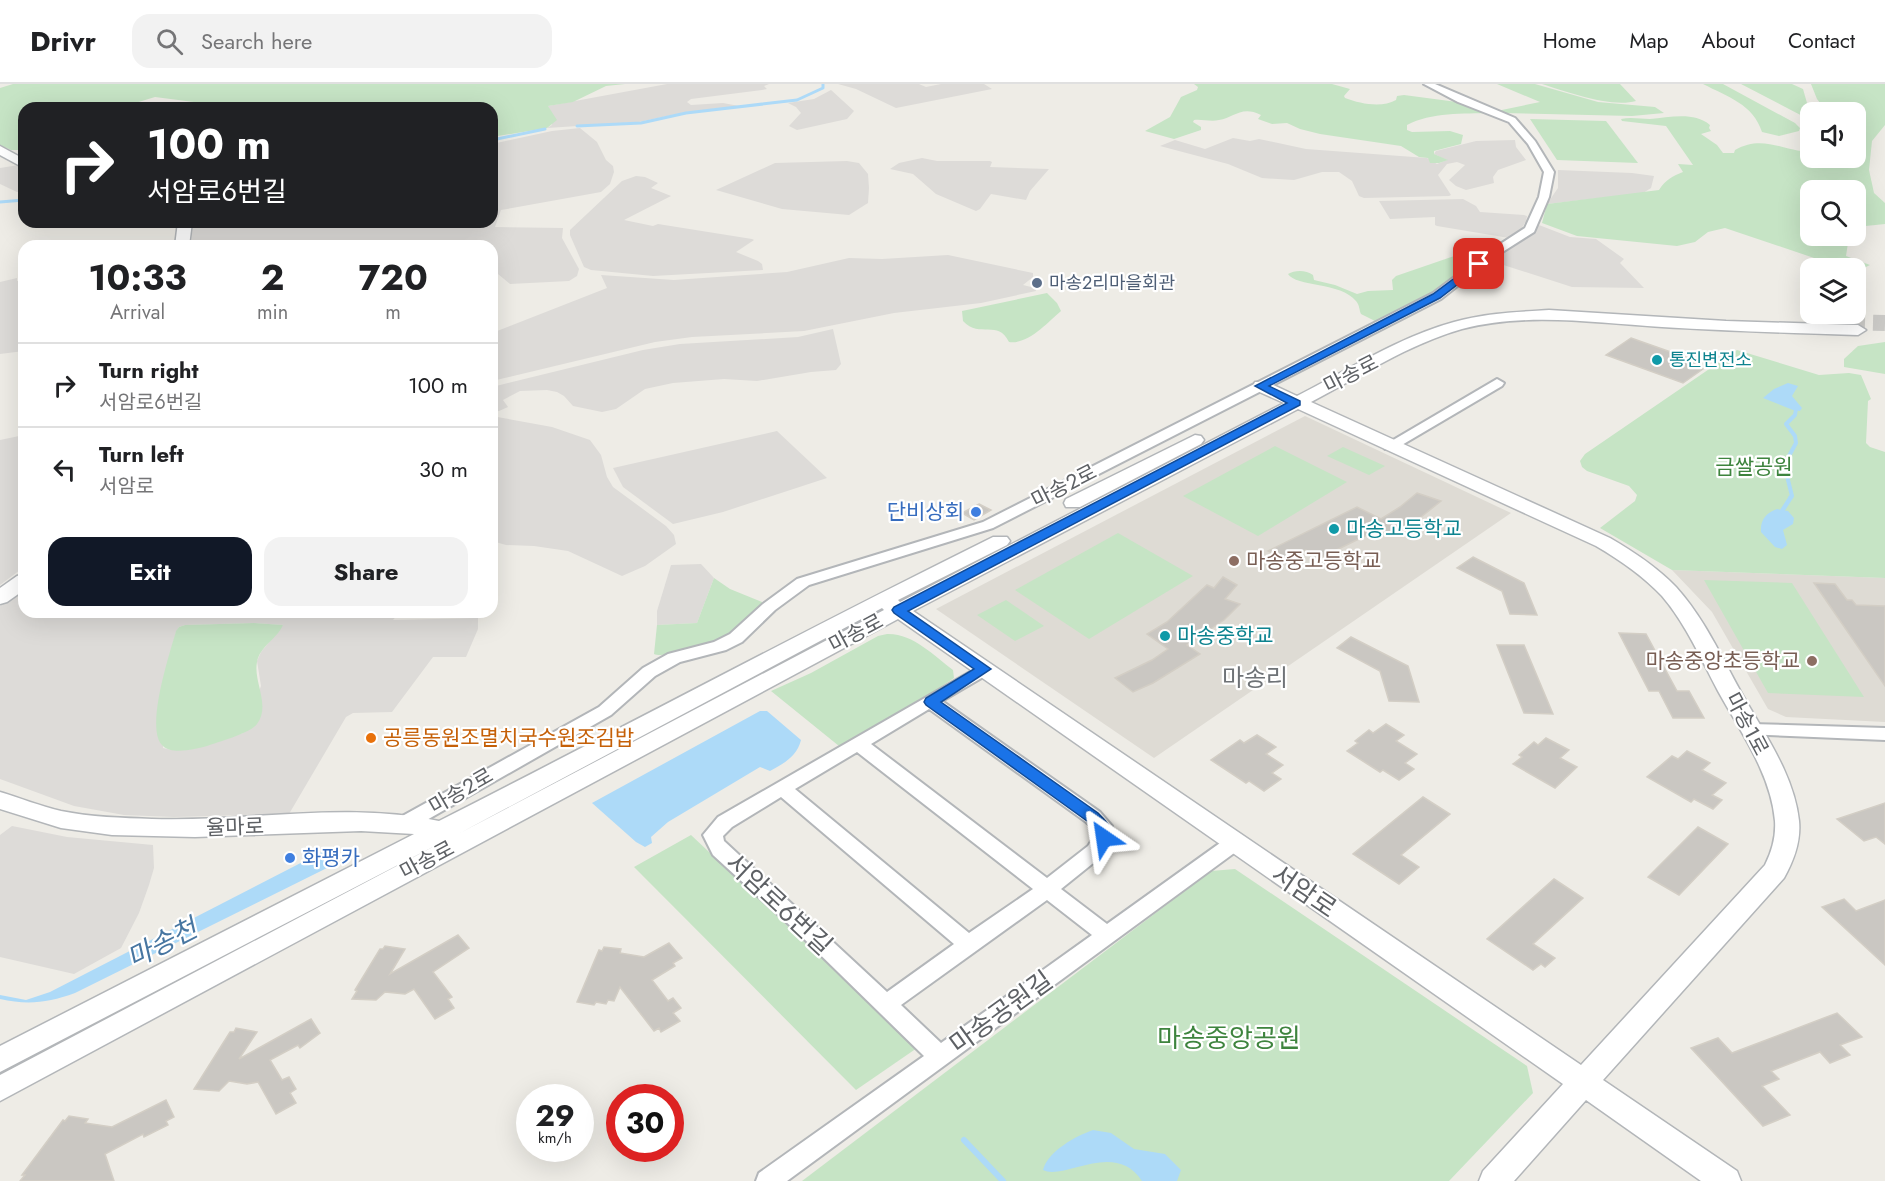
<!DOCTYPE html>
<html lang="en">
<head>
<meta charset="utf-8">
<style>
	body { margin:0; font-family:Jost,"Noto Sans KR",sans-serif; background:#f2f2f2; color:#202124; height:100vh; display:flex; flex-direction:column; font-size:22px; white-space:nowrap }
	* { box-sizing:border-box; margin:0 }
	p { font-size:20px; color:#757577 }
	.icon { flex:none; width:33px; height:33px; fill:none; stroke:currentColor; stroke-width:2; stroke-linecap:round; stroke-linejoin:round }
	.map { position:relative; flex:1; overflow:hidden }
	.sheet { position:absolute; left:18px; top:156px; width:480px; height:378px; display:flex; flex-direction:column; background:#fff; border-radius:18px; box-shadow:0 6px 24px #0002 }
	.sheet>* { flex:none }
	.top-card { position:absolute; left:18px; top:18px; width:480px; height:126px; border-radius:18px; box-shadow:0 6px 24px #0002; background:#202124; color:#fff; overflow:hidden }
	.tools { position:absolute; left:1800px; top:18px; display:grid; gap:12px }
	.tools a { display:grid; place-items:center; width:66px; height:66px; border-radius:12px; background:#fff; box-shadow:0 6px 24px #0002; font-size:30px }
	.speed { position:absolute; left:516px; top:1000px; display:flex; gap:12px; font-size:30px; font-weight:700; text-align:center }
	.speed>* { display:grid; place-content:center; width:78px; height:78px; border-radius:50%; background:#fff; box-shadow:0 6px 24px #0002; line-height:1 }
	.speed small { font-size:15px; font-weight:400 }
	.speed .limit { border:9px solid #d22; background:#fff; color:#111 }
	.pin { position:absolute; display:grid; place-items:center; width:51px; height:51px; color:#fff; margin:-26px; border-radius:12px; box-shadow:0 3px 9px #0006 }
	.me { position:absolute; width:66px; margin:-33px; rotate:328deg; stroke-linejoin:round; filter:drop-shadow(0 0 4px #0008) }
	.turn { display:flex; align-items:center; gap:21px; height:126px; padding:0 30px; font-size:27px }
	.turn .icon { width:78px; height:78px; stroke-width:2.5 }
	.turn b { display:block; font-size:42px; line-height:51px }
	.eta { display:flex; justify-content:space-evenly; align-items:center; height:102px; text-align:center }
	.eta b { font-size:36px; font-weight:700; line-height:42px }
	.button { display:flex; gap:12px; margin-top:auto; padding:12px 30px }
	.button a { flex:1; height:69px; border-radius:18px; background:#111827; color:#fff; font-size:24px; font-weight:700; line-height:69px; text-align:center }
	.button a+a { background:#f2f2f2; color:#202124 }
	ul { padding:0; list-style:none }
	li { display:flex; align-items:center; gap:18px; height:84px; padding:0 30px; border-top:2px solid #e0e0e0 }
	li div { flex:1 }
	li b { display:block; font-size:22px }
	li em { font-style:normal }
	header { display:flex; align-items:center; gap:36px; box-sizing:border-box; height:84px; padding:0 30px; background:#fff; border-bottom:2px solid #e0e0e0 }
	header strong { font-size:28px }
	nav { display:flex; gap:33px; margin-inline-start:auto; font-size:21px }
	.search { width:420px; height:54px; background:#f2f2f2; display:flex; align-items:center; gap:15px; box-sizing:border-box; padding:0 21px; border-radius:18px; color:#757577; font-size:22px }
	.map>svg:first-child { display:block }
	.industrial { fill:#dddbd8; fill-rule:evenodd }
	.education { fill:#dedbd4 }
	.green { fill:#c6e4c5 }
	.water { fill:#addaf8 }
	.lines { fill:none; stroke-linecap:round; stroke-linejoin:round }
	.stream-far3 { stroke:#addaf8; stroke-width:3 }
	.stream-far2 { stroke:#addaf8; stroke-width:4 }
	.stream-far1 { stroke:#addaf8; stroke-width:4.5 }
	.stream { stroke:#addaf8; stroke-width:6 }
	.building { fill:#cac7c2; stroke:#d3cec5; stroke-width:1.5 }
	.tertiary-tunnel { stroke:#cac9c6; stroke-width:16; stroke-dasharray:16 8; stroke-linecap:butt }
	.minor-casing { stroke:#b3b6b9; stroke-width:4 }
	.tertiary-casing { stroke:#b3b6b9; stroke-width:3 }
	.minor { fill:#fff; fill-rule:evenodd }
	.tertiary { fill:#fff; fill-rule:evenodd }
	.route { fill:#1a73e8; stroke:#114b97; stroke-width:1.5 }
	.service-dot { fill:#5c6f8a; stroke:#fff; stroke-width:2 }
	.culture-dot { fill:#0f9aa8; stroke:#fff; stroke-width:2 }
	.shop-dot { fill:#3f7fe0; stroke:#fff; stroke-width:2 }
	.education-dot { fill:#8d6e63; stroke:#fff; stroke-width:2 }
	.food-dot { fill:#e8710a; stroke:#fff; stroke-width:2 }
	.labels { text-anchor:middle; dominant-baseline:central; stroke-width:4.5; stroke-linejoin:round; paint-order:stroke }
	.far-service-label { font-size:18px; fill:#4e5e75; stroke:#fff; text-anchor:start }
	.far-culture-label { font-size:18px; fill:#0d838f; stroke:#fff; text-anchor:start }
	.street-label { font-size:21px; fill:#5e6165; stroke:#fff }
	.park-label { font-size:21px; fill:#3e843e; stroke:#fff }
	.shop-label { font-size:21px; fill:#366cbe; stroke:#fff; text-anchor:end }
	.culture-label { font-size:21px; fill:#0d838f; stroke:#fff; text-anchor:start }
	.education-label { font-size:21px; fill:#785e54; stroke:#fff; text-anchor:start }
	.food-label { font-size:21px; fill:#c56008; stroke:#fff; text-anchor:start }
	.quarter-label { font-size:24px; fill:#6f7377; stroke:#fff }
	.near-street-label { font-size:26px; fill:#5e6165; stroke:#fff }
	.near-park-label { font-size:26px; fill:#3e843e; stroke:#fff }
	.near-water-label { font-size:27px; font-style:italic; fill:#4776a1; stroke:#fff }
</style>
</head>
<body>
<header>
<strong>Drivr</strong>
<div class="search"><svg class="icon" aria-label="search" viewBox="0 0 24 24"><circle cx="10" cy="10" r="6"/><path d="M15 15l6 6"/></svg>Search here</div>
<nav><a>Home</a><a>Map</a><a>About</a><a>Contact</a></nav>
</header>
<div class="map">
<svg width="1885" height="1097" viewBox="0 0 1885 1097">
	<rect width="100%" height="100%" fill="#eeece6"/>
	<g class="industrial">
		<path d="M667,0H769L764,2L767,5L762,6L691,15L687,18L691,21L723,19L739,22L686,28L639,38L547,44L552,41L548,22Z"/>
		<path d="M838,0H919L926,3L941,0H984L992,5L896,24L856,5Z"/>
		<path d="M831,6L854,27L847,35L797,46L789,42L801,29L796,23L788,19L814,15Z"/>
		<path d="M580,44L597,58L606,76L613,82L614,88L610,100L601,108L501,126L495,143L563,144L562,154L579,185L577,192L569,197L510,200L492,185V162H191L193,138H492V60L552,47Z"/>
		<path d="M1233,54L1250,57L1259,55L1306,65L1427,74L1437,80L1447,76L1434,70L1436,67L1476,57L1515,56L1516,63L1526,76L1498,86L1493,93L1494,99L1466,106L1456,102L1449,96L1465,81L1457,78L1447,80L1438,91L1451,111L1449,112L1364,114L1359,112L1352,97L1339,88H1322L1294,96L1262,94L1228,80L1160,62L1175,56L1205,65Z"/>
		<path d="M922,74L937,77H990L992,78L990,83L1049,85L1030,107L1026,116L991,110L980,125L976,127L936,110L913,90L890,85L899,79Z"/>
		<path d="M847,77L859,79L868,90L869,104L868,119L849,131L782,125L716,106L775,79Z"/>
		<path d="M19,81L24,84V107L17,108L0,100V84Z"/>
		<path d="M1558,86L1632,89L1654,92L1651,104L1643,109L1547,120L1558,104Z"/>
		<path d="M636,92L645,93L658,99L651,104L671,112L624,136L653,142L658,140L752,155L754,156L736,168L758,177L762,180L763,186L653,192L591,186L584,183L570,151V146L622,97Z"/>
		<path d="M1463,115L1476,122L1480,128L1524,131L1527,132L1526,137L1520,147L1509,154L1437,142L1435,141V133L1390,135L1379,117Z"/>
		<path d="M1539,141L1570,153L1596,155L1624,175L1620,179L1644,204L1572,203L1491,177L1532,151Z"/>
		<path d="M948,171L1033,189V193L1023,201L1035,204L1036,207L981,219L894,229L804,247L692,253L655,258L492,297V249L607,204L601,191L674,196L787,188L849,174L882,175Z"/>
		<path d="M17,194V197L24,196V267L0,270V198Z"/>
		<path d="M833,245L841,280L836,286L811,288L757,297L724,295L673,299L645,305L616,325L602,328L573,322L564,312L557,308L547,306L520,307L503,316L508,323L499,327L492,328V303L643,266L680,260L798,253Z"/>
		<path d="M492,332L552,343L590,356L601,371L607,393L613,403L666,442L674,451L676,460L645,482L622,492L568,467L534,462L506,461L492,457Z"/>
		<path d="M777,347L827,394L723,428L673,440L623,403L613,384Z"/>
		<path d="M24,351V483L0,501V356Z"/>
		<path d="M701,480L714,494L697,539L657,541V527L671,481Z"/>
		<path d="M24,505V528H400L393,536L478,534V545L466,573H433L392,628L353,629L346,633L289,730L174,733L124,731L74,722L0,695V522ZM254,539L283,541L261,568L257,577L261,602L243,649L188,666H172L163,664L162,601L176,548L179,543L185,541Z"/>
		<path d="M12,742L67,753L153,761L154,784L149,801L139,829L121,864L74,890L0,873V751Z"/>
	</g>
	<g class="education">
		<path d="M1305,332L1511,429L1154,674L936,525Z"/>
		<path d="M1672,486L1885,494V638L1786,633L1768,625L1712,528Z"/>
	</g>
	<g class="green">
		<path d="M13,0H625L606,2L573,18L548,22L557,36L547,44L492,53V24H240L155,13L119,24H24V66H11L0,61V4Z"/>
		<path d="M1194,0H1332L1350,5L1344,12L1345,14C1361,20 1382,24 1396,16L1397,12L1404,11L1457,18L1490,29C1464,30 1431,28 1407,41V46L1412,48L1450,47L1463,51L1461,60L1434,67V70L1448,76L1439,79H1430L1428,74L1419,73L1401,62L1320,50L1300,45L1287,39L1272,40L1258,35L1261,31C1241,21 1234,34 1219,36C1211,38 1202,35 1194,36L1193,38L1201,43V46L1174,55L1145,47L1170,33L1181,13L1197,6L1198,3Z"/>
		<path d="M1497,0H1535L1598,18L1655,23L1664,29L1632,32L1502,29L1497,27L1540,18Z"/>
		<path d="M1542,0H1620L1636,17C1611,24 1567,8 1542,0Z"/>
		<path d="M1703,0H1723L1795,39L1800,44L1799,47L1779,52L1762,48C1753,20 1728,13 1703,0Z"/>
		<path d="M1741,0H1792L1803,5L1807,19L1818,28H1810V36Z"/>
		<path d="M1811,0H1885V41L1872,57L1869,86L1874,109L1885,119V140L1856,143V106H1810V152H1849L1846,172L1870,181L1862,185L1857,190L1856,184H1837L1832,180L1725,144L1708,148L1695,158L1677,162L1577,152L1542,139L1547,120L1659,106C1665,96 1673,92 1683,88L1678,80L1693,81L1666,42L1622,37L1621,35C1631,33 1640,35 1650,35C1669,34 1693,27 1710,41L1709,44L1711,47L1701,50L1717,61L1723,69H1734L1735,66C1763,50 1782,67 1810,68V74H1856V28H1827L1817,15Z"/>
		<path d="M1530,35L1606,37L1638,79L1557,76Z"/>
		<path d="M1505,157C1460,181 1426,223 1375,237L1361,230C1359,226 1360,222 1356,217C1341,198 1296,203 1288,190C1295,186 1306,186 1313,191L1314,196L1335,201L1357,210L1368,207L1393,206L1392,196L1396,192L1492,159Z"/>
		<path d="M1047,209L1057,219L1061,227C1048,238 1028,261 1009,258C998,235 980,255 963,237L962,227Z"/>
		<path d="M1885,258V290L1844,283V275L1858,262Z"/>
		<path d="M1737,266L1819,291L1849,289L1861,291L1871,315L1868,317L1866,359L1870,363L1885,368V494L1672,486L1600,444L1635,417L1637,411L1629,402L1587,387L1582,383L1580,377L1585,370Z"/>
		<path d="M1275,362L1347,398L1258,452L1183,412Z"/>
		<path d="M1343,363L1385,382L1369,391L1327,372Z"/>
		<path d="M1118,449L1193,492L1089,555L1015,506Z"/>
		<path d="M714,494L730,505L762,518V521C752,532 743,542 731,551C720,559 665,575 654,570L657,541L697,539Z"/>
		<path d="M1704,496L1792,499L1864,613L1768,609Z"/>
		<path d="M1006,516L1044,542L1015,557L977,531Z"/>
		<path d="M254,539L283,541C277,555 260,562 257,578C253,598 271,621 257,640C251,649 218,658 207,662C196,665 172,671 163,662C144,646 170,569 176,547L179,543L185,541Z"/>
		<path d="M887,550C913,549 934,572 953,586L954,594L939,604L839,662L771,607L811,589L878,552Z"/>
		<path d="M691,751L917,964L856,1006L634,783Z"/>
		<path d="M1235,785L1527,982L1533,1009L1449,1097H802L1211,787Z"/>
	</g>
	<g class="water">
		<path d="M1788,299L1798,302L1792,312L1802,324L1800,327L1793,326L1763,314L1774,305Z"/>
		<path d="M1777,425L1788,427L1794,434L1793,440L1783,446L1787,461L1782,465L1775,463L1761,448C1760,436 1766,429 1777,425Z"/>
		<path d="M760,627H767L801,656C797,672 785,679 770,687L760,683L668,738L651,753L652,759L645,763L636,758L592,719Z"/>
		<path d="M322,768L333,781L75,909C48,919 27,921 0,915V911L26,916L50,908Z"/>
		<path d="M1093,1046L1111,1049L1134,1065L1165,1070L1181,1086L1177,1097H1142C1115,1055 1064,1097 1043,1086C1048,1067 1076,1052 1093,1046Z"/>
	</g>
	<g class="lines">
		<g class="stream-far3">
			<path d="M577,42L641,39L686,29L797,16L823,4V0"/>
			<path d="M492,56L545,45"/>
			<path d="M0,118L24,116"/>
		</g>
		<path class="stream-far2" d="M1790,414L1792,412L1786,388L1789,372L1796,359L1795,352L1786,340L1795,331L1796,325"/>
		<path class="stream-far1" d="M1782,427L1791,413"/>
		<path class="stream" d="M964,1056L1003,1097"/>
	</g>
	<g class="building">
		<path d="M1631,254L1699,278L1694,281L1703,285L1683,299L1606,271Z"/>
		<path d="M1417,409L1441,417L1421,433L1392,451L1379,445L1318,475L1306,466L1285,474L1268,467L1357,423L1381,435L1400,423Z"/>
		<path d="M979,420L991,426L974,436L962,429Z"/>
		<path d="M1473,473L1524,499L1537,531L1510,530L1502,507L1457,484Z"/>
		<path d="M1223,493L1237,501L1225,515L1240,520L1224,536L1187,561L1200,570L1153,599L1133,608L1115,594L1152,576L1168,565L1147,550L1167,538L1207,501L1214,504Z"/>
		<path d="M1814,499L1835,500L1847,516H1852L1856,521L1885,522V602Z"/>
		<path d="M1619,549L1646,550L1677,607H1689L1704,634H1673L1659,607H1649Z"/>
		<path d="M1351,553L1408,582L1419,618L1389,617L1380,587L1337,564Z"/>
		<path d="M1497,561H1524L1553,630L1524,629Z"/>
		<path d="M1386,640L1404,651L1396,657L1417,670L1405,679L1414,685L1399,696L1383,686L1380,688L1347,667L1358,659L1355,657L1369,646L1373,649Z"/>
		<path d="M1257,651L1276,663L1266,670L1283,681L1272,689L1281,695L1264,707L1249,697L1246,699L1211,676L1240,656L1244,659Z"/>
		<path d="M1546,654L1569,666L1560,674L1577,683L1555,704L1513,680L1522,673L1519,671L1534,658L1538,661Z"/>
		<path d="M1687,667L1710,679L1702,686L1726,699L1712,711L1722,716L1713,725L1694,715L1691,718L1647,693L1672,672L1678,675Z"/>
		<path d="M1423,713L1450,730L1401,771L1419,783L1399,800L1353,770Z"/>
		<path d="M1885,719V760L1876,753L1864,757L1837,735Z"/>
		<path d="M1698,743L1728,760L1679,811L1648,793Z"/>
		<path d="M1554,795L1583,814L1533,860L1555,874L1545,883L1541,880L1533,886L1487,855Z"/>
		<path d="M1844,815L1856,827L1885,816V881L1822,823Z"/>
		<path d="M458,851L469,864L433,888L452,913L448,915L454,924L435,935L414,905L405,910L385,908L376,916L352,915L357,907L355,906L380,865H383L385,862L405,865L390,890Z"/>
		<path d="M669,859L682,874L673,879L675,882L652,896L668,917L673,914L681,924L673,929L680,937L661,948L659,944L654,947L620,903L614,917L608,916L606,920L596,918L594,921L577,918L599,866L602,867L604,863L621,865L620,869L644,873Z"/>
		<path d="M1837,929L1862,953L1840,961L1850,971L1830,979L1820,968L1771,987L1779,995L1762,1002L1790,1031L1763,1042L1691,964L1718,954L1732,969Z"/>
		<path d="M311,935L320,949L300,964L298,961L270,976L282,996L289,993L296,1005L290,1009L296,1019L276,1030L258,998L247,1000L229,997L219,1007L194,1005L230,948H234L236,944L257,948L239,975Z"/>
		<path d="M166,1016L174,1033L166,1037L168,1041L144,1053L143,1050L105,1070L114,1097H20L25,1091H22L63,1036L65,1037L69,1032L88,1035L85,1039L112,1043Z"/>
	</g>
	<g class="lines">
		<path class="tertiary-tunnel" d="M1849,238L1885,239"/>
		<defs>
			<g id="minor">
				<path d="M1424,0H1435L1515,34L1535,57L1554,88L1549,113L1534,148L1493,174L1441,215L993,444L809,501L775,526L742,558L726,566L680,578L655,592L611,631L411,745L404,747L397,745L394,740L397,735L599,623L643,584L668,570L714,558L730,550L763,520L797,495L983,438L1433,209L1485,170L1525,144L1539,113L1544,88L1528,60L1509,38L1458,18Z"/>
				<path d="M1497,295L1504,299L1502,302L1395,365H1385L1383,362Z"/>
				<path d="M984,580L990,581L993,585L990,589L942,617L1100,728L1112,742L1114,754L1102,772L1061,805L1107,840L1227,754L1234,752L1241,754L1244,759L1241,764L787,1097H756L759,1089L924,972L796,847L713,771L703,751L718,733ZM929,625L1086,738L1093,744L1094,753L1088,762L1047,794L871,660ZM857,668L1033,805L969,849L795,705ZM781,713L954,860L887,908L724,757L723,752L732,743ZM1047,816L1092,851L941,959L901,921Z"/>
				<path d="M1751,640L1885,644V656L1745,650L1742,646L1745,642Z"/>
			</g>
			<g id="tertiary">
				<path d="M0,62L24,75V84L0,71Z"/>
				<path d="M178,138H192L189,162H175Z"/>
				<path d="M1549,226L1726,237L1858,241L1866,246L1858,251C1793,249 1727,247 1662,243C1596,239 1527,228 1462,245C1409,260 1359,293 1311,318L1610,454C1634,468 1657,483 1676,503C1704,534 1721,572 1741,608C1763,648 1794,690 1799,737C1801,757 1794,776 1784,794L1603,996L1737,1087L1741,1097H1701L1586,1016L1514,1097H1479L1483,1087L1563,1000L898,535L0,1017V991L446,756L0,988V962L414,750L361,747L195,753L112,751L61,744L0,725V708C20,714 40,722 61,727C91,733 122,734 152,735C247,738 345,717 439,737C624,643 807,545 993,453H1007L1010,457L1007,461L898,516L900,518L1284,319L1255,306L1253,302L1255,298H1267L1297,312C1348,286 1399,253 1454,238C1485,229 1517,228 1549,226ZM1298,325L1596,462C1620,476 1643,492 1662,512C1686,540 1701,575 1718,607C1740,647 1771,690 1775,737C1776,753 1772,767 1765,781L1581,981L913,527ZM882,524L884,526L460,749Z"/>
				<path d="M1195,351L1201,352L1204,356L1201,360L1080,423H1066L1064,419L1066,415Z"/>
				<path d="M24,490V506L7,518L0,520V504L17,492Z"/>
			</g>
		</defs>
		<use href="#minor" class="minor-casing"/>
		<use href="#tertiary" class="tertiary-casing"/>
		<use href="#minor" class="minor"/>
		<use href="#tertiary" class="tertiary"/>
	</g>
	<path class="route" d="M1476,178L1484,180L1440,214L1269,302L1300,317V321L908,527L991,585L941,618L1098,729C1106,737 1116,746 1110,758H1098L1095,744L1087,737L926,621L924,618L926,614L974,585L894,529L892,526L894,523L1287,319L1255,302L1433,210Z"/>
	<circle class="service-dot" cx="1037" cy="199" r="6"/>
	<g class="culture-dot">
		<circle cx="1657" cy="276" r="6"/>
		<circle cx="1334" cy="445" r="6"/>
		<circle cx="1165" cy="552" r="6"/>
	</g>
	<g class="shop-dot">
		<circle cx="976" cy="428" r="6"/>
		<circle cx="290" cy="774" r="6"/>
	</g>
	<g class="education-dot">
		<circle cx="1234" cy="477" r="6"/>
		<circle cx="1812" cy="577" r="6"/>
	</g>
	<circle class="food-dot" cx="371" cy="654" r="6"/>
	<g class="labels">
		<g class="far-service-label">
			<text x="1049" y="199">마송2리마을회관</text>
		</g>
		<g class="far-culture-label">
			<text x="1669" y="276">통진변전소</text>
		</g>
		<g class="street-label">
			<text transform="translate(1351 290) rotate(-27)">마송로</text>
			<text transform="translate(1064 402) rotate(-27)">마송2로</text>
			<text transform="translate(856 549) rotate(-28)">마송로</text>
			<text transform="translate(1747 640) rotate(62)">마송1로</text>
			<text transform="translate(461 707) rotate(-30)">마송2로</text>
			<text transform="translate(235 743) rotate(-2)">율마로</text>
			<text transform="translate(427 776) rotate(-28)">마송로</text>
		</g>
		<g class="park-label">
			<text x="1754" y="383">금쌀공원</text>
		</g>
		<g class="shop-label">
			<text x="964" y="428">단비상회</text>
			<text x="302" y="774" text-anchor="start">화평카</text>
		</g>
		<g class="culture-label">
			<text x="1346" y="445">마송고등학교</text>
			<text x="1177" y="552">마송중학교</text>
		</g>
		<g class="education-label">
			<text x="1246" y="477">마송중고등학교</text>
			<text x="1800" y="577" text-anchor="end">마송중앙초등학교</text>
		</g>
		<g class="food-label">
			<text x="383" y="654">공릉동원조멸치국수원조김밥</text>
		</g>
		<g class="quarter-label">
			<text x="1255" y="593">마송리</text>
		</g>
		<g class="near-street-label">
			<text transform="translate(1304 807) rotate(34)">서암로</text>
			<text transform="translate(779 820) rotate(43)">서암로6번길</text>
			<text transform="translate(1001 928) rotate(-36)">마송공원길</text>
		</g>
		<g class="near-park-label">
			<text x="1229" y="954">마송중앙공원</text>
		</g>
		<g class="near-water-label">
			<text transform="translate(162 859) rotate(-27)">마송천</text>
		</g>
	</g>
</svg>
<div class="tools">
<a><svg class="icon" aria-label="sound" viewBox="0 0 24 24"><path d="M4 9h4l5-4v14l-5-4H4zM17 9q2 3 0 6"/></svg></a>
<a><svg class="icon" aria-label="search" viewBox="0 0 24 24"><circle cx="10" cy="10" r="6"/><path d="M15 15l6 6"/></svg></a>
<a><svg class="icon" aria-label="layers" viewBox="0 0 24 24"><path d="M12 4l9 5-9 5-9-5zM3 14l9 5 9-5"/></svg></a>
</div>
<div class="speed"><div>29<small>km/h</small></div><div class="limit">30</div></div>
<div class="pin" style="left:1479px;top:180px;background:#d93025"><svg class="icon" aria-label="arrive" viewBox="0 0 24 24"><path d="M6 21V4h12l-3 4 3 4H6"/></svg></div>
<svg class="me" style="left:1104px;top:754px" viewBox="-20 -20 40 40"><path d="M0-17L14 15 0 8-14 15z" fill="#1a73e8" stroke="#fff" stroke-width="4"/></svg>
<div class="top-card">
<div class="turn"><svg class="icon" aria-label="right" viewBox="0 0 24 24"><path d="M7 20v-9h11M14 6l5 5-5 5"/></svg><div><b>100 m</b>서암로6번길</div></div>
</div>
<section class="sheet">
<div class="eta">
<div><b>10:33</b><p>Arrival</p></div>
<div><b>2</b><p>min</p></div>
<div><b>720</b><p>m</p></div>
</div>
<ul>
<li><svg class="icon" aria-label="right" viewBox="0 0 24 24"><path d="M7 20v-9h11M14 6l5 5-5 5"/></svg><div><b>Turn right</b><p>서암로6번길</p></div><em>100 m</em></li>
<li><svg class="icon" aria-label="left" viewBox="0 0 24 24"><path d="M17 20v-9H6M10 6l-5 5 5 5"/></svg><div><b>Turn left</b><p>서암로</p></div><em>30 m</em></li>
</ul>
<div class="button"><a>Exit</a><a>Share</a></div>
</section>
</div>
</body>
</html>
